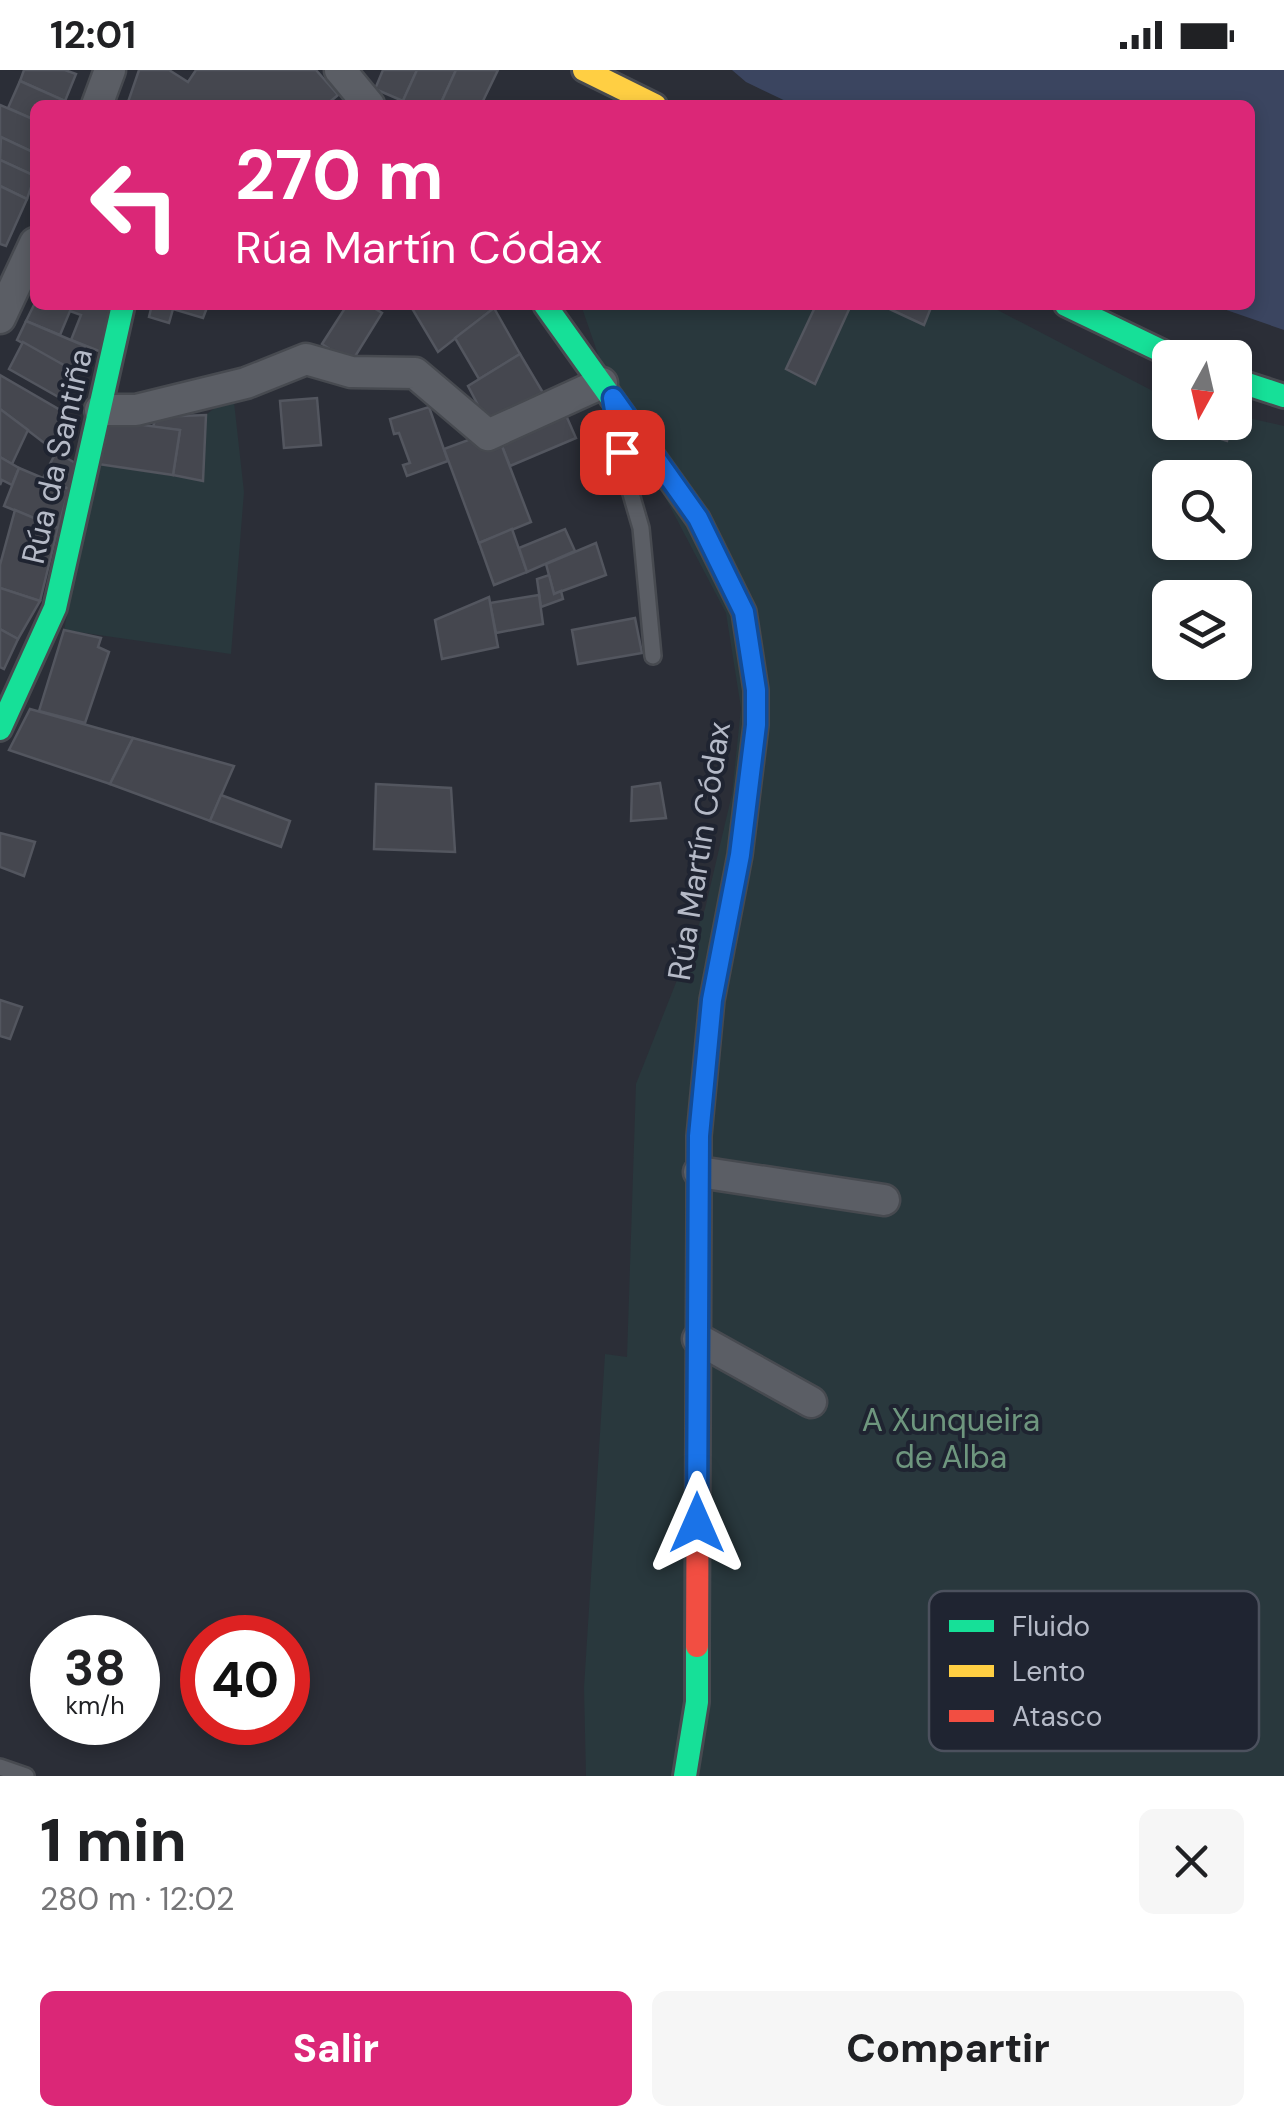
<!DOCTYPE html>
<html lang="es">
<head>
<meta charset="utf-8">
<style>
	body { margin:0; font-family:"DM Sans",sans-serif; background:#f6f6f6; color:#202124; height:100vh; display:flex; flex-direction:column; font-size:38px; white-space:nowrap }
	* { box-sizing:border-box; margin:0 }
	p { font-size:32px; color:#757577 }
	.icon { flex:none; width:55px; height:55px; fill:none; stroke:currentColor; stroke-width:2; stroke-linecap:round; stroke-linejoin:round }
	.map { position:relative; height:1706px; overflow:hidden }
	.sheet { display:flex; flex-direction:column; background:#fff; flex:1 }
	.sheet>* { flex:none }
	.hud { position:absolute; left:30px; top:30px; width:1225px; height:210px; border-radius:15px; box-shadow:0 5px 15px #0003; background:#db2777; color:#fff; overflow:hidden }
	.needle { width:65px; rotate:188deg }
	.fabs { position:absolute; left:1152px; top:270px; display:grid; gap:20px }
	.fabs a { display:grid; place-items:center; width:100px; height:100px; border-radius:15px; background:#fff; box-shadow:0 5px 15px #0003; font-size:50px }
	.speed { position:absolute; left:30px; top:1545px; display:flex; gap:20px; font-size:50px; font-weight:700; text-align:center }
	.speed>* { display:grid; place-content:center; width:130px; height:130px; border-radius:50%; background:#fff; box-shadow:0 5px 15px #0003; line-height:1 }
	.speed small { font-size:25px; font-weight:400 }
	.speed .limit { border:15px solid #d22; background:#fff; color:#111 }
	.pin { position:absolute; display:grid; place-items:center; width:85px; height:85px; color:#fff; margin:-42px; border-radius:20px; box-shadow:0 5px 15px #0006 }
	.me { position:absolute; width:110px; margin:-55px; rotate:0deg; stroke-linejoin:round; filter:drop-shadow(0 0 8px #0008) }
	.turn { display:flex; align-items:center; gap:35px; height:210px; padding:0 40px; font-size:45px }
	.turn .icon { width:130px; height:130px; stroke-width:2.5 }
	.turn b { display:block; font-size:70px; line-height:85px }
	.round { display:grid; place-items:center; flex:none; width:105px; height:105px; border-radius:15px; background:#f6f6f6 }
	.overview { display:flex; align-items:center; justify-content:space-between; height:170px; padding:0 40px }
	h1 { font-size:60px; font-weight:800; line-height:75px }
	.cta { display:flex; gap:20px; margin-top:auto; padding:20px 40px }
	.cta a { flex:1; height:115px; border-radius:15px; background:#db2777; color:#fff; font-size:40px; font-weight:800; line-height:115px; text-align:center }
	.cta a+a { background:#f6f6f6; color:#202124 }
	.status { display:flex; justify-content:space-between; align-items:center; height:70px; padding:0 50px; background:#fff; direction:ltr }
	.status svg { height:28px; fill:currentColor }
	.map>svg:first-child { display:block }
	.green { fill:#29383d; fill-rule:evenodd }
	.water { fill:#3b4560 }
	.building { fill:#45474f; stroke:#53565f; stroke-width:2.5 }
	.lines { fill:none; stroke-linecap:round; stroke-linejoin:round }
	.lane-casing { stroke:#474a50; stroke-width:20 }
	.street-casing { stroke:#474a50; stroke-width:35 }
	.fast-casing { stroke:#474a50; stroke-width:28 }
	.slow-casing { stroke:#474a50; stroke-width:28 }
	.jam-casing { stroke:#474a50; stroke-width:28 }
	.lane { stroke:#5b5e65; stroke-width:15 }
	.street { stroke:#5b5e65; stroke-width:30 }
	.fast { stroke:#16e098; stroke-width:22 }
	.slow { stroke:#ffcf43; stroke-width:22 }
	.jam { stroke:#f24e42; stroke-width:22 }
	.route-casing { stroke:#114b97; stroke-width:25 }
	.route { stroke:#1a73e8; stroke-width:18 }
	.labels { text-anchor:middle; dominant-baseline:central; stroke-width:8; stroke-linejoin:round; paint-order:stroke }
	.street-label { font-size:32px; fill:#b5bac7; stroke:#1f2431 }
	.park-label { font-size:32px; fill:#6e967e; stroke:#1f2431 }
	.key { fill:#1f2431; stroke:#4c515e; stroke-width:2.5 }
	.key-label { font-size:28px; fill:#b5bac7 }
</style>
</head>
<body>
<div class="status"><b>12:01</b><svg viewBox="0 0 49 12"><path d="M0 12V9h3v3zM5 12V6h3v6zM10 12V3h3v9zM15 12V0h3v12zM26 1h20v11H26zM47 4h2v5h-2z"/></svg></div>
<div class="map">
<svg width="1284" height="1706" viewBox="0 0 1284 1706">
	<rect width="100%" height="100%" fill="#2b2e37"/>
	<g class="green">
		<path d="M581,235H988L1170,330V352H1235V345L1284,356V1706H586L584,1618L605,1284L627,1287L636,1014L705,839L732,724L741,638L726,543L613,328ZM1170,408H1235V472H1170ZM1170,528H1235V592H1170Z"/>
		<path d="M233,323L244,422L231,584L64,560L98,394L203,411L206,345Z"/>
	</g>
	<path class="water" d="M732,0H1284V260L1212,235H1250V35H794L746,12Z"/>
	<g class="building">
		<path d="M24,0H65L76,4L65,31L20,11Z"/>
		<path d="M139,0H169L188,12L196,0H316L338,25L326,35H127Z"/>
		<path d="M383,0H417L403,31L375,19Z"/>
		<path d="M417,0H456L440,35H401Z"/>
		<path d="M456,0H498L481,35H440Z"/>
		<path d="M20,11L65,31L70,35H35V50L8,38Z"/>
		<path d="M0,35L35,50V83L0,67Z"/>
		<path d="M1,67L35,83V106L0,90Z"/>
		<path d="M0,90L35,106L27,129L0,116Z"/>
		<path d="M0,116L27,129L6,176L0,174Z"/>
		<path d="M35,233L113,235L104,283L71,270L81,245L70,241L60,265L26,251Z"/>
		<path d="M152,235H208L203,248L173,239L169,253L149,247Z"/>
		<path d="M347,235H369L382,243L351,293L322,274Z"/>
		<path d="M410,235H492L494,238L438,282Z"/>
		<path d="M816,235H851L815,314L786,299Z"/>
		<path d="M881,235H932L924,255Z"/>
		<path d="M494,238L520,284L479,309L455,268Z"/>
		<path d="M26,251L85,276L76,302L17,270Z"/>
		<path d="M23,272L76,302L62,329L9,299Z"/>
		<path d="M520,284L548,331L491,360L468,316Z"/>
		<path d="M0,305L79,351L56,382L0,339Z"/>
		<path d="M317,328L321,375L284,378L280,331Z"/>
		<path d="M429,337L448,391L407,406L403,395L410,393L399,363L394,364L390,349Z"/>
		<path d="M0,339L28,360L12,394L0,387Z"/>
		<path d="M565,343L576,368L510,396L500,371Z"/>
		<path d="M206,345L203,411L173,405L180,360L153,357L156,347Z"/>
		<path d="M106,350L180,360L173,405L98,394Z"/>
		<path d="M1213,352L1233,353L1227,371L1209,365Z"/>
		<path d="M479,366L500,371L531,452L479,473L444,379Z"/>
		<path d="M56,382L77,394L69,419L43,408Z"/>
		<path d="M0,387L19,398L12,415L2,410L0,415Z"/>
		<path d="M19,398L69,419L58,458L4,436Z"/>
		<path d="M15,440L58,458L40,531L0,518V495Z"/>
		<path d="M512,459L527,502L494,515L479,473Z"/>
		<path d="M565,459L575,481L527,502L519,478Z"/>
		<path d="M596,473L606,505L554,524L546,494Z"/>
		<path d="M549,505L554,524L561,521L563,529L541,537L537,509Z"/>
		<path d="M0,518L40,531L18,569L0,559Z"/>
		<path d="M539,525L543,554L496,563L490,533Z"/>
		<path d="M489,527L498,577L442,589L435,550Z"/>
		<path d="M635,548L642,583L578,594L572,560Z"/>
		<path d="M0,559L18,569L4,599L0,597Z"/>
		<path d="M64,560L101,568L98,577L109,582L85,653L39,641Z"/>
		<path d="M30,639L133,668L110,714L9,680Z"/>
		<path d="M133,668L234,696L210,751L110,714Z"/>
		<path d="M660,713L666,748L631,751L632,717Z"/>
		<path d="M376,714L451,718L455,782L374,779Z"/>
		<path d="M221,725L290,751L281,777L210,751Z"/>
		<path d="M0,763L35,772L24,806L0,797Z"/>
		<path d="M0,930L22,937L10,969L0,966Z"/>
	</g>
	<g class="lines">
		<defs>
			<g id="lane">
				<path d="M618,361L627,410L641,458L653,586"/>
				<path d="M0,1697L26,1706"/>
			</g>
			<g id="street">
				<path d="M340,0L369,35"/>
				<path d="M97,35L110,0"/>
				<path d="M0,248L35,173"/>
				<path d="M100,340H136L246,313L306,289L351,302L415,303L488,365L602,313"/>
				<path d="M699,1102L884,1130"/>
				<path d="M698,1269L811,1332"/>
			</g>
			<g id="fast">
				<path d="M545,235L698,449L744,542L756,620V655L740,785L712,930L699,1066V1143"/>
				<path d="M1066,235L1176,288"/>
				<path d="M1235,310L1284,326"/>
				<path d="M0,659L55,538L123,235"/>
				<path d="M685,1706L697,1632V1576"/>
			</g>
			<path id="slow" d="M584,0L655,35"/>
			<path id="jam" d="M697,1576L699,1143"/>
		</defs>
		<use href="#lane" class="lane-casing"/>
		<use href="#street" class="street-casing"/>
		<use href="#fast" class="fast-casing"/>
		<use href="#slow" class="slow-casing"/>
		<use href="#jam" class="jam-casing"/>
		<use href="#lane" class="lane"/>
		<use href="#street" class="street"/>
		<use href="#fast" class="fast"/>
		<use href="#slow" class="slow"/>
		<use href="#jam" class="jam"/>
	</g>
	<g class="lines">
		<defs>
			<path id="route" d="M622,382L613,328L698,448L744,542L756,620V655L740,785L712,930L699,1066L697,1453"/>
		</defs>
		<use href="#route" class="route-casing"/>
		<use href="#route" class="route"/>
	</g>
	<g class="labels">
		<g class="street-label">
			<text transform="translate(57 386) rotate(-77)">Rúa da Santiña</text>
			<text transform="translate(699 781) rotate(-81)">Rúa Martín Códax</text>
		</g>
		<g class="park-label">
			<text x="951" y="1350">A Xunqueira<tspan x="951" dy="37">de Alba</tspan></text>
		</g>
	</g>
	<rect x="929" y="1521" width="330" height="160" rx="15" class="key"/>
	<rect x="949" y="1550" width="45" height="12" fill="#16e098"/>
	<rect x="949" y="1595" width="45" height="12" fill="#ffcf43"/>
	<rect x="949" y="1640" width="45" height="12" fill="#f24e42"/>
	<g class="key-label">
		<text x="1012" y="1566">Fluido</text>
		<text x="1012" y="1611">Lento</text>
		<text x="1012" y="1656">Atasco</text>
	</g>
</svg>
<div class="fabs">
<a><svg class="needle" viewBox="-14 -14 28 28"><path d="M0-13l5 13h-10z" fill="#e53935"/><path d="M0 13l5-13h-10z" fill="#757577"/></svg></a>
<a><svg class="icon" aria-label="search" viewBox="0 0 24 24"><circle cx="10" cy="10" r="6"/><path d="M15 15l6 6"/></svg></a>
<a><svg class="icon" aria-label="layers" viewBox="0 0 24 24"><path d="M12 4l9 5-9 5-9-5zM3 14l9 5 9-5"/></svg></a>
</div>
<div class="speed"><div>38<small>km/h</small></div><div class="limit">40</div></div>
<div class="pin" style="left:622px;top:382px;background:#d93025"><svg class="icon" aria-label="arrive" viewBox="0 0 24 24"><path d="M6 21V4h12l-3 4 3 4H6"/></svg></div>
<svg class="me" style="left:697px;top:1453px" viewBox="-20 -20 40 40"><path d="M0-17L14 15 0 8-14 15z" fill="#1a73e8" stroke="#fff" stroke-width="4"/></svg>
<div class="hud">
<div class="turn"><svg class="icon" aria-label="left" viewBox="0 0 24 24"><path d="M17 20v-9H6M10 6l-5 5 5 5"/></svg><div><b>270 m</b>Rúa Martín Códax</div></div>
</div>
</div>
<section class="sheet">
<div class="overview"><div><h1>1 min</h1><p>280 m · 12:02</p></div><a class="round"><svg class="icon" aria-label="close" viewBox="0 0 24 24"><path d="M6 6l12 12M18 6L6 18"/></svg></a></div>
<div class="cta"><a>Salir</a><a>Compartir</a></div>
</section>
</body>
</html>
